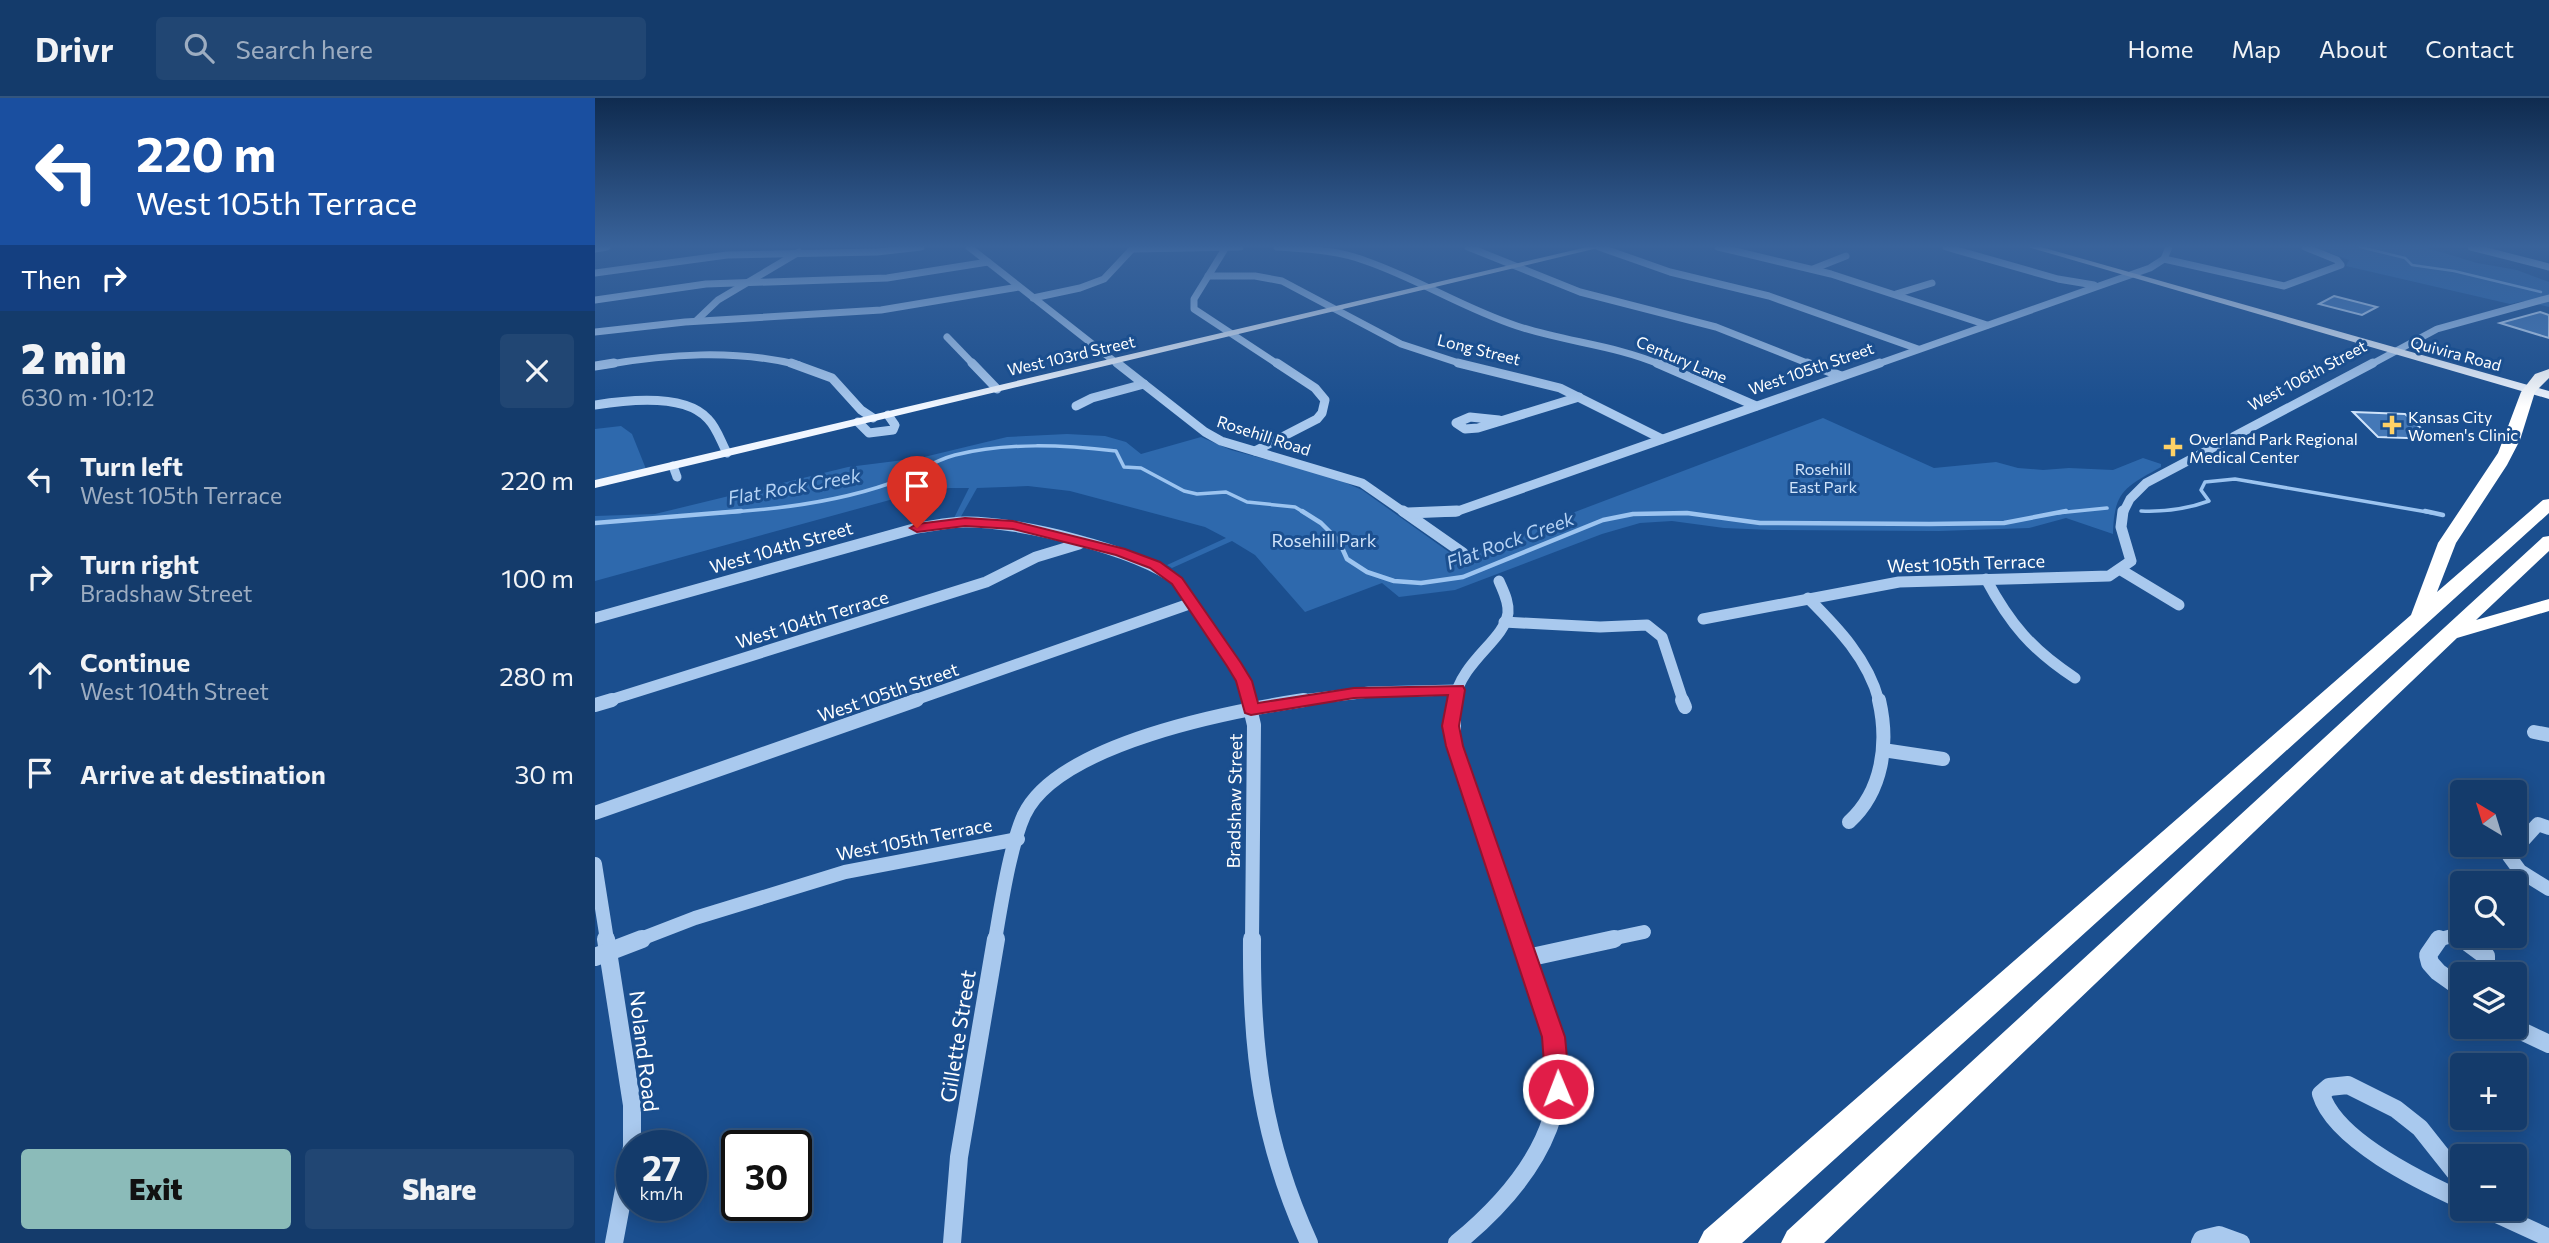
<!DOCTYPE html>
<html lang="en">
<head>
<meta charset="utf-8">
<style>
	body { margin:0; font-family:Commissioner,sans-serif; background:#214673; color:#f1f3f6; height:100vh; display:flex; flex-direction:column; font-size:26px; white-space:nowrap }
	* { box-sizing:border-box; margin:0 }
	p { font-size:23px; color:#9dadc1 }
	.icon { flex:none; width:38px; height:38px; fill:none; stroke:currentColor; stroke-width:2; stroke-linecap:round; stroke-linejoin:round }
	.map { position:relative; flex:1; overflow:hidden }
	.sheet { display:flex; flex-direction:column; background:#143b6b; width:595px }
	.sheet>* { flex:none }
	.banner { background:#1a4fa0; color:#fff; overflow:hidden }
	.needle { width:46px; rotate:322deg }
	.tools { position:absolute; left:1855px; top:682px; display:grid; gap:14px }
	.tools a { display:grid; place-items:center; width:77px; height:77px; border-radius:7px; background:#143b6b; box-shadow:0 4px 18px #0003,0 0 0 2px #33557e; font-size:35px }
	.speed { position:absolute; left:21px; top:1032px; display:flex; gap:14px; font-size:35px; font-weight:700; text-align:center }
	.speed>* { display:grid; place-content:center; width:91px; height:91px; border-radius:50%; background:#143b6b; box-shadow:0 4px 18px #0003,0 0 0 2px #33557e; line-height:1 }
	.speed small { font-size:18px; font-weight:400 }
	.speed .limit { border:4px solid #111; border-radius:10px; background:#fff; color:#111 }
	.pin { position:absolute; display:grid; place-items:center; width:60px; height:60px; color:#fff; margin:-72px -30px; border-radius:50% 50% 50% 0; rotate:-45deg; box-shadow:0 0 7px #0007 }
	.pin .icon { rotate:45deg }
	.me { position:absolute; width:77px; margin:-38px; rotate:359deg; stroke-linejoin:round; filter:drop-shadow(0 0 5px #0008) }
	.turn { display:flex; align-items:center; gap:24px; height:147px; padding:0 21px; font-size:32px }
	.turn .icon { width:91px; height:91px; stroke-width:2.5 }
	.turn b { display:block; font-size:49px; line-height:60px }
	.then { display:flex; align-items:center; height:66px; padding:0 21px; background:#0003; gap:14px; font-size:26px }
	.round { display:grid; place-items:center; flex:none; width:74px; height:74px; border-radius:7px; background:#214673 }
	.summary { display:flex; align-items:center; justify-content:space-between; height:119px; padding:0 21px }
	h1 { font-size:42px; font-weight:800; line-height:52px }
	.cta { display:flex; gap:14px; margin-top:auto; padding:14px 21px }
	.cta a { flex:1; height:80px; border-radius:7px; background:#8bbbb9; color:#111; font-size:28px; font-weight:800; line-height:80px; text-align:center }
	.cta a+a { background:#214673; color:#f1f3f6 }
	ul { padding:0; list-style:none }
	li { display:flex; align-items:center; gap:21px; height:98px; padding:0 21px }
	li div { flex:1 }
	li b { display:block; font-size:26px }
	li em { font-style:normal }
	header { display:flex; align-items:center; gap:42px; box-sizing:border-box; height:98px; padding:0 35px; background:#143b6b; border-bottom:2px solid #33557e }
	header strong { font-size:33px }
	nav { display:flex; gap:38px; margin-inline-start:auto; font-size:24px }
	.search { width:490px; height:63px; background:#214673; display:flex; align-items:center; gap:18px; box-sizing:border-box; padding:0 24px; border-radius:7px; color:#9dadc1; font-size:26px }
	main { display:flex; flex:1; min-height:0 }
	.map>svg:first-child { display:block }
	.green { fill:#2e69ad }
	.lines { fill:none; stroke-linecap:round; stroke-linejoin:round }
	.stream-far2 { stroke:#9cc4f0; stroke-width:2.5 }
	.stream-far1 { stroke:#9cc4f0; stroke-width:3.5 }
	.stream { stroke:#9cc4f0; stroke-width:4.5 }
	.building { fill:#4478b7; stroke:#cfe3fa; stroke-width:2 }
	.minor-far4 { stroke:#a9c9ee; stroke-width:7 }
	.minor-far3 { stroke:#a9c9ee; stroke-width:9 }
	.minor-far2 { stroke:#a9c9ee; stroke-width:11 }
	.minor-far1 { stroke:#a9c9ee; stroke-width:14 }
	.minor { stroke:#a9c9ee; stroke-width:18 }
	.major { fill:#f0f6ff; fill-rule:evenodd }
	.highway { fill:#fff; fill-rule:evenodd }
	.route { fill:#e11d48; stroke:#92132f; stroke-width:2 }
	.poi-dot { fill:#ffd166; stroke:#1b4f8f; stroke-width:2.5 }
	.labels { text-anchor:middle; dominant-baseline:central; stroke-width:6; stroke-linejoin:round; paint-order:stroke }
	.far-street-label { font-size:16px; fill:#fff; stroke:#1b4f8f }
	.far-poi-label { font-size:16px; fill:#fff; stroke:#1b4f8f; text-anchor:start }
	.far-park-label { font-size:16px; fill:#cfe3fa; stroke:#1b4f8f }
	.park-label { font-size:18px; fill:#cfe3fa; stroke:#1b4f8f }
	.street-label { font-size:18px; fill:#fff; stroke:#1b4f8f }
	.water-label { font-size:19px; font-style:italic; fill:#b5d3f5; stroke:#1b4f8f }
	.near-street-label { font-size:21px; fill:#fff; stroke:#1b4f8f }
</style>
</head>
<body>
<header>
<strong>Drivr</strong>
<div class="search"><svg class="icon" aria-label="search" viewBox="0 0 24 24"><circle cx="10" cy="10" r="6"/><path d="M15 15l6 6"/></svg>Search here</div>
<nav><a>Home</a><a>Map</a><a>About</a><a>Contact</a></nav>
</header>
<main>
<section class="sheet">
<div class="banner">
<div class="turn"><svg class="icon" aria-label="left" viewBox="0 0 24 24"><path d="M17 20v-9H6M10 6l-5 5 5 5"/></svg><div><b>220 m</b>West 105th Terrace</div></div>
<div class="then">Then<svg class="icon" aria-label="right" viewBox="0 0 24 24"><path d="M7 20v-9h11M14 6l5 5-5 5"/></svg></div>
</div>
<div class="summary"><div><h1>2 min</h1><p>630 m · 10:12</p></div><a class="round"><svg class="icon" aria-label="close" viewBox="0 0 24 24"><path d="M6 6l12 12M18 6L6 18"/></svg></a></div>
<ul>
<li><svg class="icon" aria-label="left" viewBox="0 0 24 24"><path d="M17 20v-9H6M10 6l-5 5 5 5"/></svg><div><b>Turn left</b><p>West 105th Terrace</p></div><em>220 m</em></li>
<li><svg class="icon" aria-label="right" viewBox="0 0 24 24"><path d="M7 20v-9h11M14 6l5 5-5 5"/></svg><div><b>Turn right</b><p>Bradshaw Street</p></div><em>100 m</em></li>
<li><svg class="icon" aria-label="ahead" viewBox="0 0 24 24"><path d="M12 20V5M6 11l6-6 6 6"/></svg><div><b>Continue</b><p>West 104th Street</p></div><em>280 m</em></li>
<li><svg class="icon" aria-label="arrive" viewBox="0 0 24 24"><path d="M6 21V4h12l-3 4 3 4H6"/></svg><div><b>Arrive at destination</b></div><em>30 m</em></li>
</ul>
<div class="cta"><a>Exit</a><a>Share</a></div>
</section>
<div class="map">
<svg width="1954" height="1145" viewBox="0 0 1954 1145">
	<rect width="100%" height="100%" fill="#1b4f8f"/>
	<g class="green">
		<path d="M1719,149H1829L1882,165L1922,172L1954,184V209L1929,203L1915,206L1751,168L1754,162Z"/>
		<path d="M1228,320L1339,370L1401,364L1423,370L1448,372L1474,370L1518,372L1548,360L1566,366V369C1530,389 1519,393 1518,436L1471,420L1434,430L1344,433L1176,432L1129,430L1077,423L1045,425L1007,436L860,492L804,499L787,485L710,514L660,457L637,443L577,470L572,467L631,440L610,429L475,393L433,388L382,390L364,422H358L374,390H354L302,400L0,483V418L60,416L253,369L325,360L412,339L472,336L510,338L531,344L546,356L606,339L636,352L740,380L767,392L861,459Z"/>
		<path d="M26,328L37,336L51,371L0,383V331Z"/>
	</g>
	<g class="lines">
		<path class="stream-far2" d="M1765,149L1810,160L1817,167L1859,173L1946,194"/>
		<g class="stream-far1">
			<path d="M1546,413C1570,414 1592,411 1614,403L1606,392L1610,384L1640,381L1838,415"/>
			<path d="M121,415C179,412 242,404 296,385C318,377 337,363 360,357C412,344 469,347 521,353L529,369L546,370L589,393L602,396L631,394L652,404L700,409L710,415"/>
			<path d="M1462,415L1512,410"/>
		</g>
		<g class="stream">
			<path d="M707,413L726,425L744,443L752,461L772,474L799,483L826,485L868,479L1008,422L1038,416L1092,415L1165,425L1334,426L1409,425L1471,413"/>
			<path d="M1830,413L1848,417"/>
			<path d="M0,425L146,413"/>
		</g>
	</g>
	<g class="building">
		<path d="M1739,198L1782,209L1767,217L1724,206Z"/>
		<path d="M1945,214L1954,217V240L1905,225Z"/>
		<path d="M1758,314L1810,316L1838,341L1783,339Z"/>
	</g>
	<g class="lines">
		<g class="minor-far4">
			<path d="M374,149L524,267"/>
			<path d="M631,149L599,201V211L684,267"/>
			<path d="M682,149C711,151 743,152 771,163C823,181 870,211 922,228C970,244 1020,247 1066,267"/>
			<path d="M873,149L985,194L1121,229L1217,267"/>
			<path d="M1004,149L1075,174L1174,198L1323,251"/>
			<path d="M1123,149L1236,176L1392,227"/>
			<path d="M1351,149L1463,181L1499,187"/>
			<path d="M1876,149L1954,169"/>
			<path d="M0,151L12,149"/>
			<path d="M538,151L645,149"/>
			<path d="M1569,161L1689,188L1746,167L1742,162L1710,149"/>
			<path d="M1218,171L1251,158"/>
			<path d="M0,175L132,157L282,154L326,149"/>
			<path d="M613,178H660L687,183L806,246L870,267"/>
			<path d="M1301,196L1337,185"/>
			<path d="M438,200L485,190L509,181L539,149"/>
			<path d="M0,202L111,186L292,180L393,164"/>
			<path d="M102,222L123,202L204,154"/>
			<path d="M0,234L90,224L286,212L424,189"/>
			<path d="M352,239L379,267"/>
			<path d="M9,267C73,256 139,251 204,267"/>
			<path d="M1280,267L1555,170L1569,161L1574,149"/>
			<path d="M1775,267L1842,231L1954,200"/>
		</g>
		<g class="minor-far3">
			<path d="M196,265L237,280L266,312L278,320"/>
			<path d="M377,265L402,291"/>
			<path d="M522,265L610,334L626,343L767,385L810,415"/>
			<path d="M863,265L965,290L1067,341"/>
			<path d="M1062,265L1161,308"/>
			<path d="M1212,265L1246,278"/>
			<path d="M0,268L19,265"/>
			<path d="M0,307C31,302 90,295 113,321C122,330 126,344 132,355"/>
			<path d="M481,308L497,300L549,286"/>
			<path d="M904,322L875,319L861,325L870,331L883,330L984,299"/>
			<path d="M263,324L274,335L298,332L300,327L293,317"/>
			<path d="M660,353L722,321L727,315L730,302L720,290L682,265"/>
			<path d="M78,368L82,379"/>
			<path d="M813,415L860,414L1285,265"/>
			<path d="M1528,415L1535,401L1551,385L1778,265"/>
		</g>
		<g class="minor-far2">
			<path d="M808,413L868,455"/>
			<path d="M813,415L862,413"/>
			<path d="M1526,472L1584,507"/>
			<path d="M1391,481C1415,526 1437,552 1480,580"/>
			<path d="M1213,500C1243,530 1273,561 1284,603"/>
			<path d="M0,520L322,430C338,428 354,424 370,424C422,423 542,452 582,483L649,583L654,603"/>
			<path d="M1108,521L1304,484L1514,478L1536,463L1526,429L1528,413"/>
			<path d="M909,524L1005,529L1052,527L1067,539L1088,603"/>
			<path d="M12,603L391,484L441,459L484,446"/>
			<path d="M317,603L597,505"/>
			<path d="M698,603L774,594L862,592"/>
			<path d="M859,603C867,562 909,543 913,515C914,503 908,493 904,483"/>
		</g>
		<g class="minor-far1">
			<path d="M653,602L659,627L657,842"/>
			<path d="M859,602V648L926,842"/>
			<path d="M1087,602L1090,609"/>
			<path d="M0,607L17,602"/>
			<path d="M1939,634L1954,637"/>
			<path d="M1288,652L1348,661"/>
			<path d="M0,715L322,602"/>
			<path d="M1254,724C1288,693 1294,645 1284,602"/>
			<path d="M1954,730L1943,726L1914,758L1925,773L1954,791"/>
			<path d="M0,766L12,842"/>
			<path d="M43,842L100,820L250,774L423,741"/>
			<path d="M400,842C406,808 415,748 429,717C463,645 637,613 709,602"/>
			<path d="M1011,842L1049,834"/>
			<path d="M1842,842L1857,838L1872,842"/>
		</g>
		<g class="minor">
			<path d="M11,841L37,1007V1049L19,1145"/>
			<path d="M657,841C656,953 667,1042 714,1145"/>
			<path d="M1844,841L1833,857L1835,865L1843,874L1867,891"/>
			<path d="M1868,841L1891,858V877"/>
			<path d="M0,859L47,841"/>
			<path d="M932,860L1019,841"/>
			<path d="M1918,929L1954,946"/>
			<path d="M1867,1083L1825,1030L1801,1011L1753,987L1734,989L1726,996C1740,1042 1825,1083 1867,1102"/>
			<path d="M1891,1111L1954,1140"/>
			<path d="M357,1145L364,1059L401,841"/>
			<path d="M862,1145C924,1094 981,1024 959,938C950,905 936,873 925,841"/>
			<path d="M1605,1145L1607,1141L1624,1137L1646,1145"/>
		</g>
		<g class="major">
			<path d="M992,149H1007L0,390V382Z"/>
			<path d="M1433,149H1446L1954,293V301Z"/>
		</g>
		<g class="highway">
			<path d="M1954,271V280L1940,294L1925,342L1912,367L1861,445L1842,494L1948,402L1954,401V415L1147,1145H1103L1109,1133L1816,517L1843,445L1903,355L1926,294L1940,276Z"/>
			<path d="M1954,438V453L1881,522L1954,501V513L1862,540L1229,1145H1186L1192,1133L1948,439Z"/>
		</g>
	</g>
	<linearGradient id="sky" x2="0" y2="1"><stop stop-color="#0f2b4f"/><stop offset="0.48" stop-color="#39639b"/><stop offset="1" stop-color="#39639b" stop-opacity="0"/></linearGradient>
	<rect width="1954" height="309" fill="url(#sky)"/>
	<path class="route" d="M370,420L418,423L530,451L565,464L587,480L646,565L657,583L663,605L759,590L868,588L870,592L864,628L868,648L970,939L975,991L971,998L963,1001L954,998L951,991L947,939L851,648L847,628L853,597L759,600L656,617L650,615L641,583L632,568L577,486L555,470L521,457L418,431L370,428L322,434L315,430L322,426Z"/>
	<g class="poi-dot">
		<path d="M1793.5 316.5h7v7h7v7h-7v7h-7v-7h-7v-7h7z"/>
		<path d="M1574.5 338.5h7v7h7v7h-7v7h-7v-7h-7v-7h7z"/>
	</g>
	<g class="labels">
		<g class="far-street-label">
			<text transform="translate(884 251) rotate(14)">Long Street</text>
			<text transform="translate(1861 255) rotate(15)">Quivira Road</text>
			<text transform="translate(476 257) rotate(-13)">West 103rd Street</text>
			<text transform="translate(1087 261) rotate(23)">Century Lane</text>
			<text transform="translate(1216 270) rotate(-19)">West 105th Street</text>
			<text transform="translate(1712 277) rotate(-28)">West 106th Street</text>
			<text transform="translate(669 337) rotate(18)">Rosehill Road</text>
		</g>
		<g class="far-poi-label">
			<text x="1813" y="318">Kansas City<tspan x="1813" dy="18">Women's Clinic</tspan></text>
			<text x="1594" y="340">Overland Park Regional<tspan x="1594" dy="18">Medical Center</tspan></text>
		</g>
		<g class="far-park-label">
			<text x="1228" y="370">Rosehill<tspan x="1228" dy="18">East Park</tspan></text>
		</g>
		<g class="park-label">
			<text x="729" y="442">Rosehill Park</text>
		</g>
		<g class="street-label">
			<text transform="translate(186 449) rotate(-16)">West 104th Street</text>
			<text transform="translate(1371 465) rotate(-2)">West 105th Terrace</text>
			<text transform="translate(217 521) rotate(-17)">West 104th Terrace</text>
			<text transform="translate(293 594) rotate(-19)">West 105th Street</text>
			<text transform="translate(639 703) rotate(-89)">Bradshaw Street</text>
			<text transform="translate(319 741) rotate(-11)">West 105th Terrace</text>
		</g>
		<g class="water-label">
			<text transform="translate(199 388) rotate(-10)">Flat Rock Creek</text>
			<text transform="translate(915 442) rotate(-20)">Flat Rock Creek</text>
		</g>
		<g class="near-street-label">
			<text transform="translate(362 938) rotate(-81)">Gillette Street</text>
			<text transform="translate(50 953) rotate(83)">Noland Road</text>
		</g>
	</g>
</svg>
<div class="tools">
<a><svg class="needle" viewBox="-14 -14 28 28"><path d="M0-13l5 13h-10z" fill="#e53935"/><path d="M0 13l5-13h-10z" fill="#9dadc1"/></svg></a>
<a><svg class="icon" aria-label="search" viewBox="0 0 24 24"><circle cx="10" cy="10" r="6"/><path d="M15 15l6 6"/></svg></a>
<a><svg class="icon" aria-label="layers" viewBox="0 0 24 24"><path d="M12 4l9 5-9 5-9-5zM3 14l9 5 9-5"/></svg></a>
<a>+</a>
<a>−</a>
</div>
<div class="speed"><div>27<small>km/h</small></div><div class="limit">30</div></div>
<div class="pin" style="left:322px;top:430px;background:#d93025"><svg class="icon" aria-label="arrive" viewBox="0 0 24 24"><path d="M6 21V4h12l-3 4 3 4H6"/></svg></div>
<svg class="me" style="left:963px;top:991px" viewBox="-20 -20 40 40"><circle r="17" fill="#e11d48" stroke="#fff" stroke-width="3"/><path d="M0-11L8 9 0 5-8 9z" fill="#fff"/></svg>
</div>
</main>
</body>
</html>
